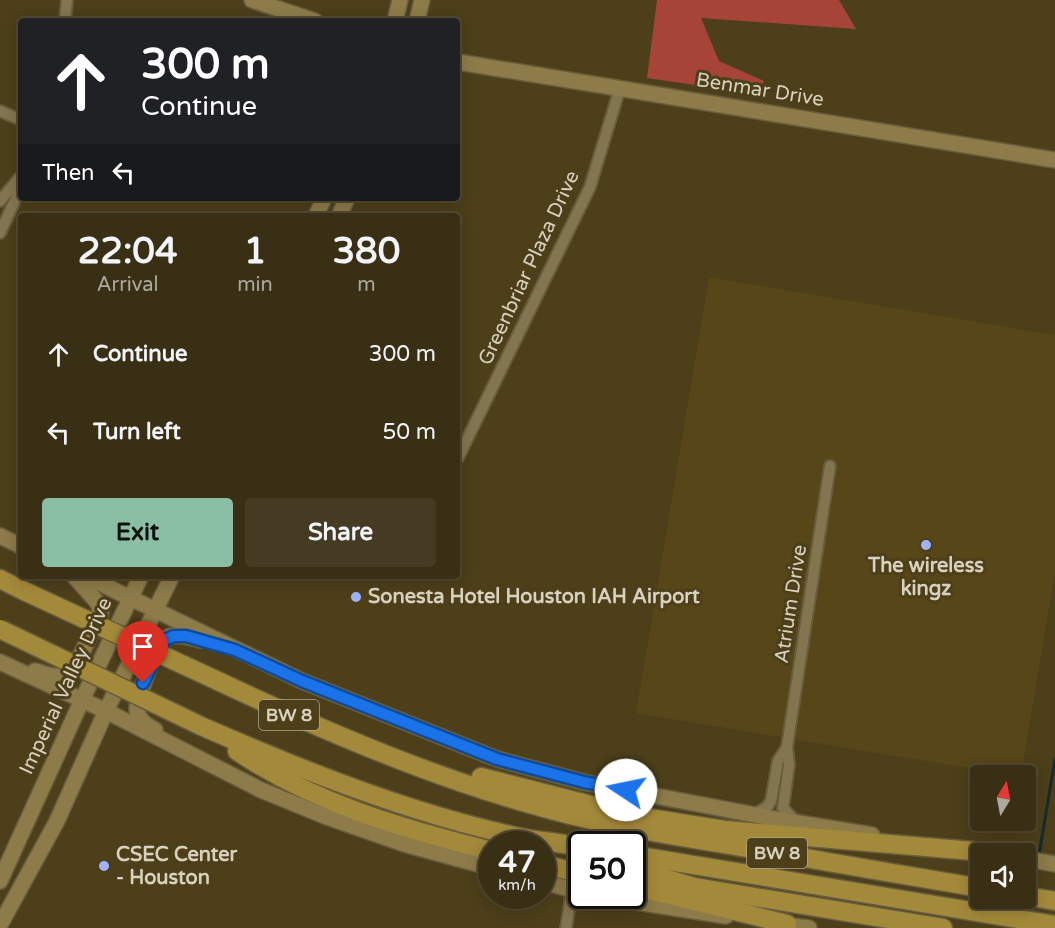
<!DOCTYPE html>
<html lang="en">
<head>
<meta charset="utf-8">
<style>
	body { margin:0; font-family:"Varela Round",sans-serif; background:#443b22; color:#f1f3f6; height:100vh; display:flex; flex-direction:column; font-size:22px; white-space:nowrap }
	* { box-sizing:border-box; margin:0 }
	p { font-size:20px; color:#aba9a0 }
	.icon { flex:none; width:33px; height:33px; fill:none; stroke:currentColor; stroke-width:2; stroke-linecap:round; stroke-linejoin:round }
	.map { position:relative; flex:1; overflow:hidden }
	.drawer { position:absolute; left:18px; top:213px; width:442px; height:366px; display:flex; flex-direction:column; background:#392f14; border-radius:6px; box-shadow:0 3px 15px #0003,0 0 0 2px #534a34 }
	.drawer>* { flex:none }
	.top-card { position:absolute; left:18px; top:18px; width:442px; height:183px; border-radius:6px; box-shadow:0 3px 15px #0003,0 0 0 2px #534a34; background:#202124; color:#fff; overflow:hidden }
	.needle { width:39px; rotate:10deg }
	.tools { position:absolute; left:970px; top:765px; display:grid; gap:12px }
	.tools a { display:grid; place-items:center; width:66px; height:66px; border-radius:6px; background:#392f14; box-shadow:0 3px 15px #0003,0 0 0 2px #534a34; font-size:30px }
	.speed { position:absolute; left:478px; top:831px; display:flex; gap:12px; font-size:30px; font-weight:700; text-align:center }
	.speed>* { display:grid; place-content:center; width:78px; height:78px; border-radius:50%; background:#392f14; box-shadow:0 3px 15px #0003,0 0 0 2px #534a34; line-height:1 }
	.speed small { font-size:15px; font-weight:400 }
	.speed .limit { border:3px solid #111; border-radius:9px; background:#fff; color:#111 }
	.pin { position:absolute; display:grid; place-items:center; width:51px; height:51px; color:#fff; margin:-62px -26px; border-radius:50% 50% 50% 0; rotate:-45deg; box-shadow:0 0 6px #0007 }
	.pin .icon { rotate:45deg }
	.me { position:absolute; width:66px; margin:-33px; rotate:281deg; stroke-linejoin:round; filter:drop-shadow(0 0 4px #0008) }
	.turn { display:flex; align-items:center; gap:21px; height:126px; padding:0 24px; font-size:27px }
	.turn .icon { width:78px; height:78px; stroke-width:2.5 }
	.turn b { display:block; font-size:42px; line-height:51px }
	.then { display:flex; align-items:center; height:57px; padding:0 24px; background:#0003; gap:12px; font-size:22px }
	.eta { display:flex; justify-content:space-evenly; align-items:center; height:102px; text-align:center }
	.eta b { font-size:36px; font-weight:700; line-height:42px }
	.primary-button { display:flex; gap:12px; margin-top:auto; padding:12px 24px }
	.primary-button a { flex:1; height:69px; border-radius:6px; background:#8abfa5; color:#111; font-size:24px; font-weight:700; line-height:69px; text-align:center }
	.primary-button a+a { background:#443b22; color:#f1f3f6 }
	ul { padding:0; list-style:none }
	li { display:flex; align-items:center; gap:18px; height:78px; padding:0 24px }
	li div { flex:1 }
	li b { display:block; font-size:22px }
	li em { font-style:normal }
	.map>svg:first-child { display:block }
	.built { fill:#564618 }
	.forest { fill:#a64537 }
	.lines { fill:none; stroke-linecap:round; stroke-linejoin:round }
	.stream { stroke:#172a2e; stroke-width:3 }
	.street-casing { stroke:#675c3c; stroke-width:14 }
	.secondary-casing { stroke:#675c3c; stroke-width:18 }
	.highway-casing { stroke:#675c3c; stroke-width:21 }
	.street { stroke:#83754f; stroke-width:10 }
	.secondary { stroke:#8d7b49; stroke-width:15 }
	.highway { stroke:#a3893a; stroke-width:18 }
	.highway-bridge-casing { stroke:#675c3c; stroke-width:21; stroke-linecap:butt }
	.highway-bridge { stroke:#a3893a; stroke-width:18 }
	.route-casing { stroke:#114b97; stroke-width:15 }
	.route { stroke:#1a73e8; stroke-width:10 }
	.poi-dot { fill:#9db4fd; stroke:#4c3f1a; stroke-width:2 }
	.labels { text-anchor:middle; dominant-baseline:central; stroke-width:6; stroke-linejoin:round; paint-order:stroke }
	.shield { fill:#4c3f1a; stroke:#aea58c; stroke-width:1.5 }
	.shield-label { font-size:18px; font-weight:bold; fill:#d8d1bd }
	.street-label { font-size:20px; fill:#d8d1bd; stroke:#4c3f1a }
	.poi-label { font-size:20px; font-weight:bold; fill:#d8d1bd; stroke:#4c3f1a; text-anchor:start }
</style>
</head>
<body>
<div class="map">
<svg width="1055" height="928" viewBox="0 0 1055 928">
	<rect width="100%" height="100%" fill="#4c3f1a"/>
	<path class="built" d="M709,277L1055,335V573L1021,775H1010L636,713Z"/>
	<path class="forest" d="M657,0H839L856,29L701,18L719,61L764,81L757,94L647,78Z"/>
	<g class="lines">
		<g class="stream">
			<path d="M1039,855L1055,759"/>
			<path d="M1033,891L1038,865"/>
		</g>
		<defs>
			<g id="street">
				<path d="M65,21L67,0"/>
				<path d="M0,111L21,120"/>
				<path d="M0,201L21,176"/>
				<path d="M0,233L21,187"/>
				<path d="M458,458L590,187L620,88"/>
				<path d="M753,815L767,807L771,801L778,761L787,747"/>
				<path d="M797,823L783,808L789,765L787,747L830,466"/>
				<path d="M566,928L572,890"/>
			</g>
			<g id="secondary">
				<path d="M252,0L315,21"/>
				<path d="M395,21L400,0"/>
				<path d="M417,21L422,0"/>
				<path d="M458,62L1055,160"/>
				<path d="M316,216L324,198"/>
				<path d="M339,216L347,198"/>
				<path d="M0,536L21,546"/>
				<path d="M85,576L302,681L497,759L583,782L781,820L872,835"/>
				<path d="M0,662L106,711L261,790L327,817L404,844L492,868"/>
				<path d="M35,671L52,676H64L74,669L101,613L98,603L74,576"/>
				<path d="M155,730C147,725 138,720 137,710C136,698 156,649 164,640C173,631 190,637 200,640"/>
				<path d="M964,849L989,854"/>
				<path d="M1026,859L1055,864"/>
				<path d="M0,881L82,700L141,576"/>
				<path d="M543,882L582,892"/>
				<path d="M598,896L726,916"/>
				<path d="M776,924L809,928"/>
				<path d="M0,925L57,821L106,711L172,576"/>
			</g>
			<g id="highway">
				<path d="M0,579L22,590"/>
				<path d="M218,681C337,737 459,789 587,819C640,831 694,839 748,848C826,862 903,875 981,888"/>
				<path d="M201,726C304,771 409,813 519,837C540,841 561,843 582,847"/>
				<path d="M237,751C313,803 403,829 492,851"/>
				<path d="M481,777L630,815L725,830L973,851"/>
				<path d="M633,855L1055,925"/>
				<path d="M543,864L582,874"/>
				<path d="M633,869L694,887L943,928"/>
				<path d="M633,886L787,924"/>
				<path d="M1026,896L1055,901"/>
			</g>
		</defs>
		<use href="#street" class="street-casing"/>
		<use href="#secondary" class="secondary-casing"/>
		<use href="#highway" class="highway-casing"/>
		<use href="#street" class="street"/>
		<use href="#secondary" class="secondary"/>
		<use href="#highway" class="highway"/>
		<defs>
			<g id="highway-bridge">
				<path d="M22,590L218,681"/>
				<path d="M0,629L201,726"/>
			</g>
		</defs>
		<use href="#highway-bridge" class="highway-bridge-casing"/>
		<use href="#highway-bridge" class="highway-bridge"/>
	</g>
	<g class="lines">
		<defs>
			<path id="route" d="M143,683L164,640L174,636H186L235,650L302,681L497,759L584,782L626,790"/>
		</defs>
		<use href="#route" class="route-casing"/>
		<use href="#route" class="route"/>
	</g>
	<g class="poi-dot">
		<circle cx="926" cy="545" r="6"/>
		<circle cx="356" cy="597" r="6"/>
		<circle cx="104" cy="866" r="6"/>
	</g>
	<g class="labels">
		<g class="shield">
			<rect x="259" y="700" width="60" height="30" rx="4.5"/>
			<rect x="747" y="838" width="60" height="30" rx="4.5"/>
		</g>
		<g class="shield-label">
			<text x="289" y="715">BW 8</text>
			<text x="777" y="853">BW 8</text>
		</g>
		<g class="street-label">
			<text transform="translate(760 90) rotate(9)">Benmar Drive</text>
			<text transform="translate(529 268) rotate(-65)">Greenbriar Plaza Drive</text>
			<text transform="translate(791 604) rotate(-81)">Atrium Drive</text>
			<text transform="translate(66 686) rotate(-65)">Imperial Valley Drive</text>
		</g>
		<g class="poi-label">
			<text x="926" y="566" text-anchor="middle">The wireless<tspan x="926" dy="23">kingz</tspan></text>
			<text x="368" y="597">Sonesta Hotel Houston IAH Airport</text>
			<text x="116" y="855">CSEC Center<tspan x="116" dy="23">- Houston</tspan></text>
		</g>
	</g>
</svg>
<div class="tools">
<a><svg class="needle" viewBox="-14 -14 28 28"><path d="M0-13l5 13h-10z" fill="#e53935"/><path d="M0 13l5-13h-10z" fill="#aba9a0"/></svg></a>
<a><svg class="icon" aria-label="sound" viewBox="0 0 24 24"><path d="M4 9h4l5-4v14l-5-4H4zM17 9q2 3 0 6"/></svg></a>
</div>
<div class="speed"><div>47<small>km/h</small></div><div class="limit">50</div></div>
<div class="pin" style="left:143px;top:683px;background:#d93025"><svg class="icon" aria-label="arrive" viewBox="0 0 24 24"><path d="M6 21V4h12l-3 4 3 4H6"/></svg></div>
<svg class="me" style="left:626px;top:790px" viewBox="-20 -20 40 40"><circle r="19" fill="#fff"/><path d="M0-13L10 11 0 6-10 11z" fill="#1a73e8"/></svg>
<div class="top-card">
<div class="turn"><svg class="icon" aria-label="ahead" viewBox="0 0 24 24"><path d="M12 20V5M6 11l6-6 6 6"/></svg><div><b>300 m</b>Continue</div></div>
<div class="then">Then<svg class="icon" aria-label="left" viewBox="0 0 24 24"><path d="M17 20v-9H6M10 6l-5 5 5 5"/></svg></div>
</div>
<section class="drawer">
<div class="eta">
<div><b>22:04</b><p>Arrival</p></div>
<div><b>1</b><p>min</p></div>
<div><b>380</b><p>m</p></div>
</div>
<ul>
<li><svg class="icon" aria-label="ahead" viewBox="0 0 24 24"><path d="M12 20V5M6 11l6-6 6 6"/></svg><div><b>Continue</b></div><em>300 m</em></li>
<li><svg class="icon" aria-label="left" viewBox="0 0 24 24"><path d="M17 20v-9H6M10 6l-5 5 5 5"/></svg><div><b>Turn left</b></div><em>50 m</em></li>
</ul>
<div class="primary-button"><a>Exit</a><a>Share</a></div>
</section>
</div>
</body>
</html>
